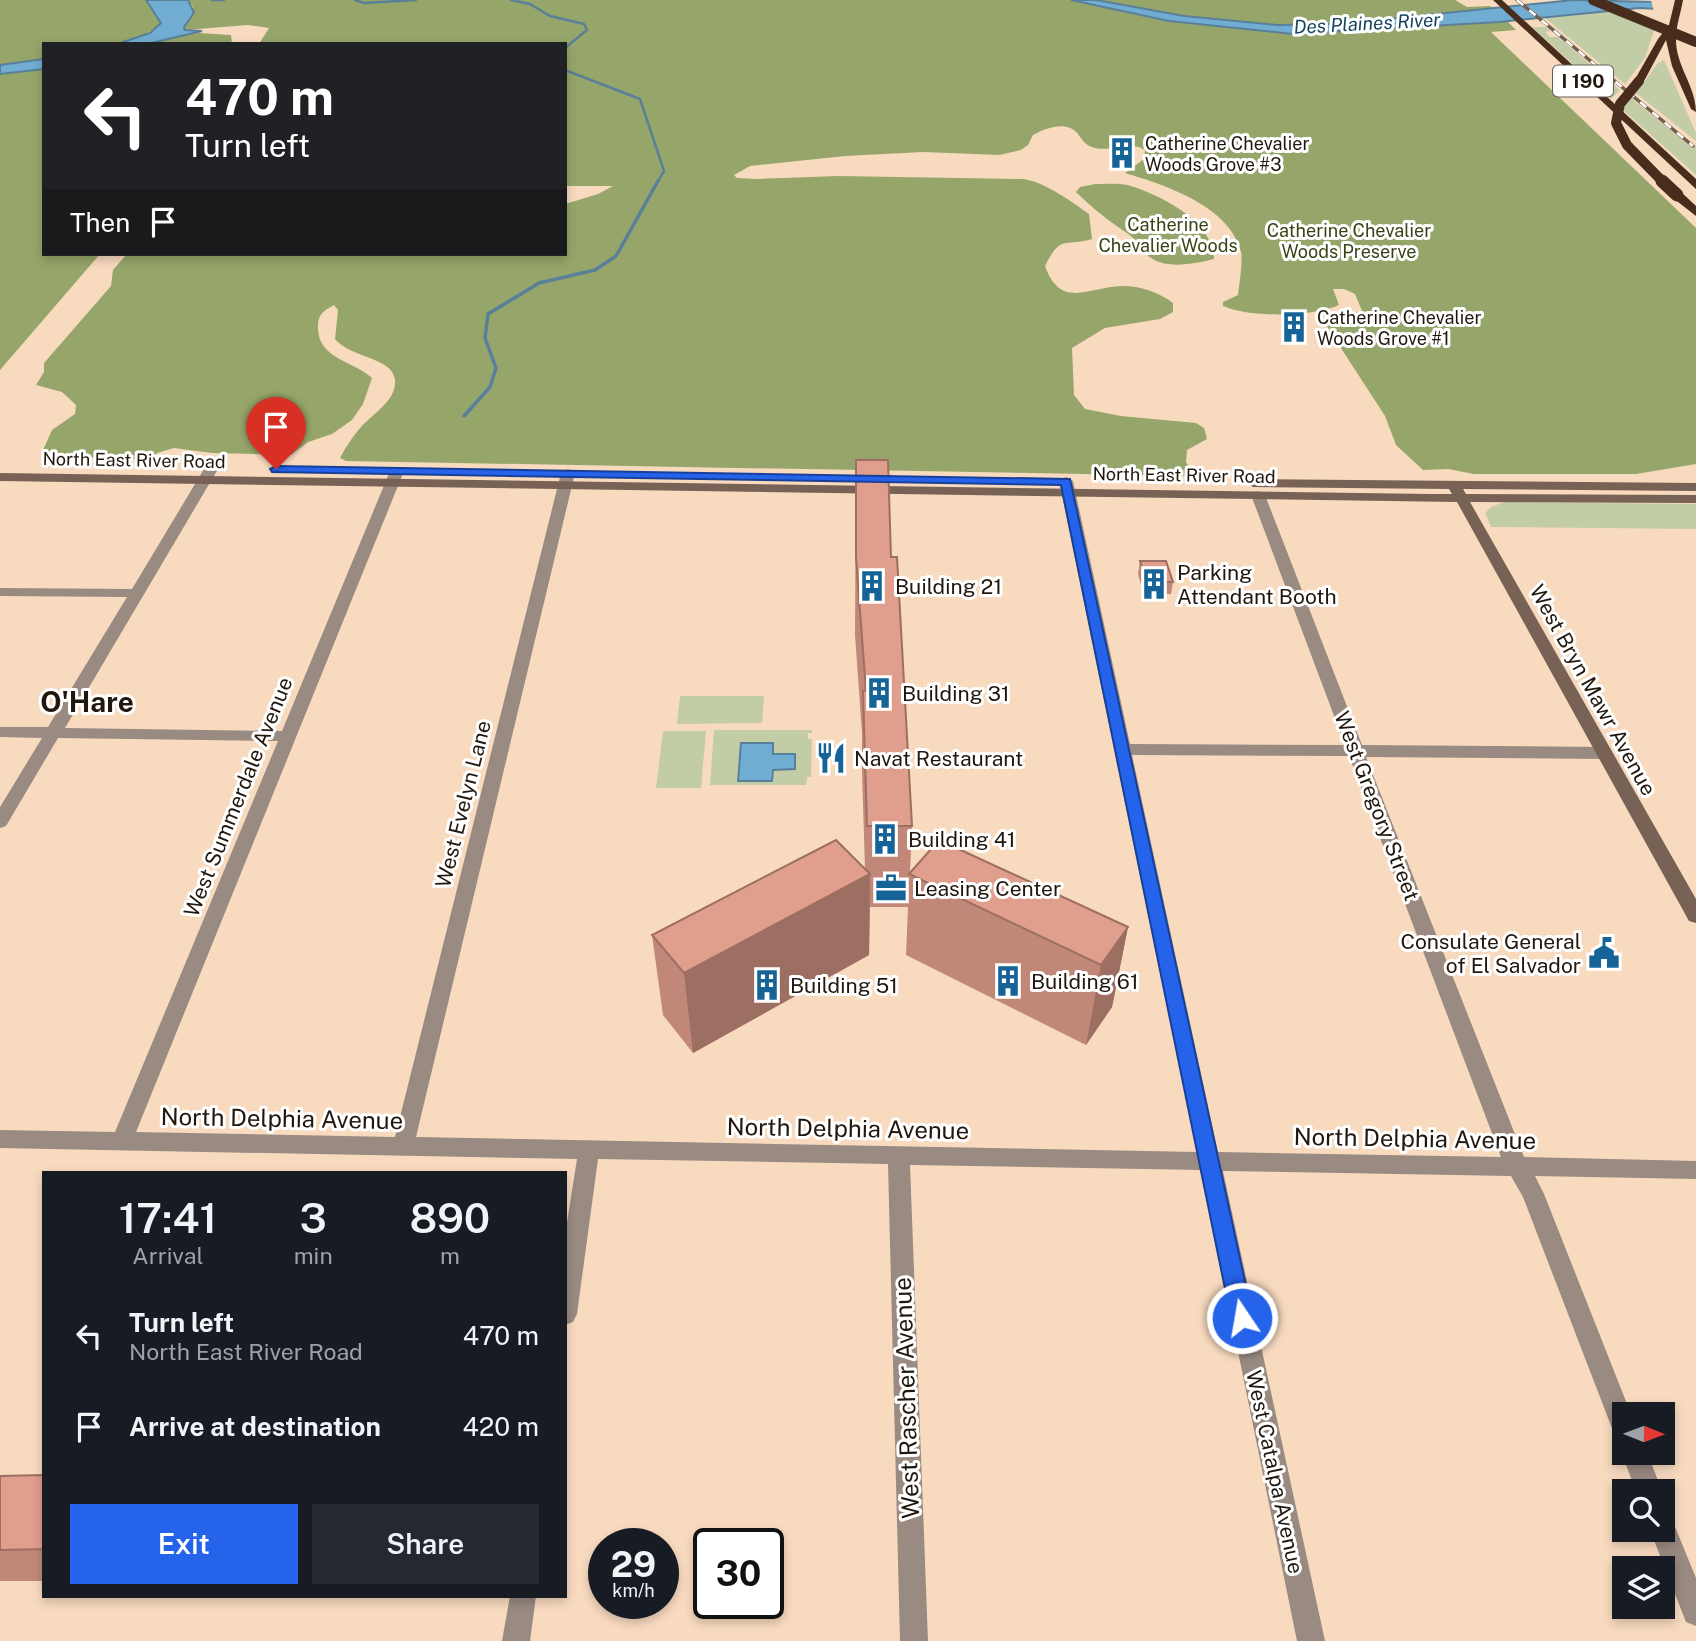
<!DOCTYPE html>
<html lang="en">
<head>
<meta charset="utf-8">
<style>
	body { margin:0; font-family:"Public Sans",sans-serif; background:#242831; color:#f1f3f6; height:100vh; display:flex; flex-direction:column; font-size:26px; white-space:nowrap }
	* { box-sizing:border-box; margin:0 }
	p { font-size:23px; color:#9ea1a6 }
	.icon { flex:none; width:38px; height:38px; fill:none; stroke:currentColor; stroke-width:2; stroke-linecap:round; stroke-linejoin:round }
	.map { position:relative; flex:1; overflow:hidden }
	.panel { position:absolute; left:42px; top:1171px; width:525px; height:427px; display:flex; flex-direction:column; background:#171b24; border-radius:0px; box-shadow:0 4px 10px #0003 }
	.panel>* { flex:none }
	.guide { position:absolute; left:42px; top:42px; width:525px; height:214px; border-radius:0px; box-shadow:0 4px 10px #0003; background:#202124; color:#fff; overflow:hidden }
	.needle { width:46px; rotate:91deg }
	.fabs { position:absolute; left:1612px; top:1402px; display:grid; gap:14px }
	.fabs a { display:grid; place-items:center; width:63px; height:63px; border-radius:0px; background:#171b24; box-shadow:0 4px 10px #0003; font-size:35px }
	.speed { position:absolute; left:588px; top:1528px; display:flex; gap:14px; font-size:35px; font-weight:700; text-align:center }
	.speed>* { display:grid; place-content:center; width:91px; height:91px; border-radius:50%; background:#171b24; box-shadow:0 4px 10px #0003; line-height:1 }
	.speed small { font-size:18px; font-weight:400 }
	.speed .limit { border:4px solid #111; border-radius:10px; background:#fff; color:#111 }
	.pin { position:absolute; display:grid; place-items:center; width:60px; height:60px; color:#fff; margin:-72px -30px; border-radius:50% 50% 50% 0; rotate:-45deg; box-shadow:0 0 7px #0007 }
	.pin .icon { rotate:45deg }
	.me { position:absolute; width:77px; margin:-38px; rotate:348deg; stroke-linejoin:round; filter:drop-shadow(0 0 5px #0008) }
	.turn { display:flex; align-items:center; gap:24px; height:147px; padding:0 28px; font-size:32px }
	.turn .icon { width:91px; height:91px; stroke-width:2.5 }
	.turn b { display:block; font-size:49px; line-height:60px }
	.then { display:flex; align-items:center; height:66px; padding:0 28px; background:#0003; gap:14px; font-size:26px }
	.eta { display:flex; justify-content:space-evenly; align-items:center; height:119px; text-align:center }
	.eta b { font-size:42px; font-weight:600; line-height:49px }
	.cta { display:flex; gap:14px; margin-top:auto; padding:14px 28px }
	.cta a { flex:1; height:80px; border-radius:0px; background:#2563eb; color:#fff; font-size:28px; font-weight:600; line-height:80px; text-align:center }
	.cta a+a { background:#242831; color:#f1f3f6 }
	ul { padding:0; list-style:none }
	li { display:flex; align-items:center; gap:21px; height:91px; padding:0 28px }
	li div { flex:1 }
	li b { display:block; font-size:26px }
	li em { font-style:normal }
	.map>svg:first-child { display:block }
	.green { fill:#c2cda7 }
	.forest { fill:#96a66a }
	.water { fill:#71add3; stroke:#598098; stroke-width:2 }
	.pier { fill:#f8dabf }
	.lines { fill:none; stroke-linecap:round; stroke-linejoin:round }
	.stream-far1 { stroke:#598098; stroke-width:2.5 }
	.stream { stroke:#598098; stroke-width:3.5 }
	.street { fill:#998a82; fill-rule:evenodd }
	.secondary { fill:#776255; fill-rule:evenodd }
	.highway { fill:#482d1c; fill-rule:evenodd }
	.rail-casing { stroke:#71604f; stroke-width:3.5 }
	.rail { stroke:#fff; stroke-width:2.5; stroke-dasharray:8; stroke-linecap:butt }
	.highway-bridge-far1 { stroke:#482d1c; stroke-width:10 }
	.highway-bridge { stroke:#482d1c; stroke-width:13 }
	.wall { fill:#c18879 }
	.shaded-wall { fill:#9d6f63 }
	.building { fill:#e09e8d; stroke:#9d6f63; stroke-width:2 }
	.route { fill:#2563eb; stroke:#184099; stroke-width:2 }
	.labels { text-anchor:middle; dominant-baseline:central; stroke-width:6; stroke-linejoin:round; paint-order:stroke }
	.far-poi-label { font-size:18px; fill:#21170d; stroke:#fff; text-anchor:start }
	.far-park-label { font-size:18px; fill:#394316; stroke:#fff }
	.far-street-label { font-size:18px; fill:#21170d; stroke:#fff }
	.far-water-label { font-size:19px; font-style:italic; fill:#15445f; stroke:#fff }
	.shield { fill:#fff; stroke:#645d56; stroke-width:2 }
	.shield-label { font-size:19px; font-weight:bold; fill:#21170d }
	.poi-label { font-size:21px; fill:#21170d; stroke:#fff; text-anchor:start }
	.street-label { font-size:21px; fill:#21170d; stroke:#fff }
	.near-street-label { font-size:24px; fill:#21170d; stroke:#fff }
	.district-label { font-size:28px; font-weight:bold; fill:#21170d; stroke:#fff }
</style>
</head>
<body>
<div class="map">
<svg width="1696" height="1641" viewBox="0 0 1696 1641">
	<rect width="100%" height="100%" fill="#f8dabf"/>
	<g class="green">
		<path d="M1613,11L1655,28L1645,58L1625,84L1545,18Z"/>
		<path d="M1532,27H1546L1551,31L1545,32L1550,37H1558L1620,90L1611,99Z"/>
		<path d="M1664,60L1696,133V141L1636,93L1658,63Z"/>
		<path d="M1631,98L1690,146H1696V175L1623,110Z"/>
		<path d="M1504,502L1696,504V529L1491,527L1485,513L1491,507Z"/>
		<path d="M680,696H764L762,723L677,724Z"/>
		<path d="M714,730H812V733H808V739H812L811,777H807L806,785H710Z"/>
		<path d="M663,731H706L701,788H656Z"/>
	</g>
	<g class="forest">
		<path d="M0,0H146L162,23C129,51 84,44 44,44V59L0,65Z"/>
		<path d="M188,0H1071L1169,21L1293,34L1507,21L1516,30L1491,32L1696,228V464L1636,474H1474L1448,469L1423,470L1396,445L1385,416L1326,325L1331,318L1362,311L1355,294L1344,289H1333L1339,305C1312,317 1251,318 1223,306V302L1238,295C1239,287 1243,260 1241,252C1230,206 1165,185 1125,173L1144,159L1145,150L1139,147C1124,145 1109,151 1095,148C1086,146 1083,141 1078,134C1067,120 1046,128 1033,135L1028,145L1021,150L999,155L923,152L845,156L750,166L734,175L737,178L758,179L838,176L1024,179C1046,183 1071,201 1089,214L1092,239C1064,247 1061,234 1045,266C1061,310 1087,287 1122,286C1141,286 1158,292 1173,303V312L1160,319L1105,328L1072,348L1074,395L1085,409L1121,416L1196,423L1204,428L1207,439L1187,450L1186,462L1195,476L346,461L340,458C345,448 353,436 361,427C373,414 397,400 395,380C393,357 350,358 335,339L338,310L334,305C322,312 318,314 318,329C319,359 354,361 372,378L363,404L352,420L332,434L308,442L291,455L212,453L174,448L157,453L149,460L46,456L43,450L52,430L75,414L76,405L62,392L36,385L44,372V363L111,286L113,270L127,254H565V204L598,194L613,186H565V44H259L269,28L248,25L185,30L184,27L193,7Z"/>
		<path d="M1096,0H1455L1467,7L1490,6L1494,9C1440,12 1387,21 1334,24C1258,28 1169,20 1096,0Z"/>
		<path d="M200,33L231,35L232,44H147L178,34Z"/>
		<path d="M44,69V254H100L0,370V74Z"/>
		<path d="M1095,184C1105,184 1118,183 1128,185C1160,195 1213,220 1214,259C1193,264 1162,271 1145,253C1139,246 1135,238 1127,233C1110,222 1091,207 1076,192L1080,187Z"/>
	</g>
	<g class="water">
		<path d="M146,0H188L194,13L184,27L185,30L202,31L147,44H117L150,33L161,23Z"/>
		<path d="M1071,0H1096L1184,16L1277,25L1338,24L1573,0L1696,3V11L1639,8L1499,22L1293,34L1169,21Z"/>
		<path d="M44,59V69L0,74V65Z"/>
		<path d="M741,743H773V754H795V769L773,770L772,781H738Z"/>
	</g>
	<path class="pier" d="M1651,0H1696V15L1654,12Z"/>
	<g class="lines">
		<g class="stream-far1">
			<path d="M212,0H224"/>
			<path d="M355,0L364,3L416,0"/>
			<path d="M511,0L530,4L550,16L584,24L587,30L565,48"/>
			<path d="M565,70L640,99L664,171L657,183"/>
		</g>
		<path class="stream" d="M464,416L490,387L496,368L485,338L488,314L539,283L595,270L616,256L658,181"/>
		<g class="street">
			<path d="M211,465L218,469L65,728L282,731L390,471L397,467L404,471L136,1132L395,1137L561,473L568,469L575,473L416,1137L1197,1152L1059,481L1066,477L1073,481L1130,744L1345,745L1251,495L1258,491L1265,495L1362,745L1604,747L1612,753L1604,759L1366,757L1524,1157L1696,1161V1179L1535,1176L1544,1194L1631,1414H1624V1439L1615,1436L1523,1197L1511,1176L1223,1171L1325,1641H1297L1201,1170L910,1165L928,1641H900L888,1164L598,1159L577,1314L573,1322L565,1325V1235L577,1159L0,1148V1130L115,1132L278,741L58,738L6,826L0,828V807L42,738L0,737V727H48L127,597L0,596V588L132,589L204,469ZM1132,755L1349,756L1501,1157L1218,1152Z"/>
			<path d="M1624,1446V1452H1647L1662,1491H1636L1621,1452Z"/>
			<path d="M1662,1513L1671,1517L1696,1578V1626L1686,1622L1650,1530H1662Z"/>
			<path d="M510,1596H536L530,1641H502Z"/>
		</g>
		<path class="secondary" d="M0,473L1431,494H1452L1449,489L1253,487L1246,483L1253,479L1696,483V491L1463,489L1466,494L1696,495V503L1470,502L1696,899V923L1689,921L1457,502L0,481Z"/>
		<g class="highway">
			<path d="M1493,0H1502L1696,179V189Z"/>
			<path d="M1675,0H1683C1681,12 1676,26 1676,38C1675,65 1696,86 1696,112L1691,109L1672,66L1666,40L1643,83L1634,81L1658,39L1669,25Z"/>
			<path d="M1673,192H1681L1696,206V216L1673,198Z"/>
		</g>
		<defs>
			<path id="rail" d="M1517,0L1693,146"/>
		</defs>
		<use href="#rail" class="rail-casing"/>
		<use href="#rail" class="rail"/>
		<g class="highway-bridge-far1">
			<path d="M1593,0L1696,42"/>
			<path d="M1639,81L1620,104L1616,123L1627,145L1664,183"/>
		</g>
		<path class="highway-bridge" d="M1662,181L1677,195"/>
	</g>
	<g class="wall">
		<path d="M856,460L891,557L912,826L910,873L1128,927L1112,1007L1086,1045L906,955L908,907H870L869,955L693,1053L663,1015L652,935L865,869L862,772V733L855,635Z"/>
		<path d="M1140,561L1173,582L1171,594L1144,595L1138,574Z"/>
		<path d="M44,1475V1581H0V1476Z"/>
	</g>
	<g class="shaded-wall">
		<path d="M870,874L869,955L693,1053L684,973Z"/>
		<path d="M1128,927L1112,1007L1086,1045L1101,965Z"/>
	</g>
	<g class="building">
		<path d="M856,460H888L891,557H897L912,826H867L863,691H866L856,557Z"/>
		<path d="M1140,561H1166L1173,582H1147Z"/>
		<path d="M836,840L870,874L684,973L652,935Z"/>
		<path d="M939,840L1128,927L1101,965L909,874Z"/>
		<path d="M44,1475V1549L0,1550V1476Z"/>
	</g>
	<path class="route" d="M276,466L1070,479L1253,1318L1250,1325L1242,1328L1234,1325L1231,1318L1061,485L272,472L270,469Z"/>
	<defs>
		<symbol id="building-bare" viewBox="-9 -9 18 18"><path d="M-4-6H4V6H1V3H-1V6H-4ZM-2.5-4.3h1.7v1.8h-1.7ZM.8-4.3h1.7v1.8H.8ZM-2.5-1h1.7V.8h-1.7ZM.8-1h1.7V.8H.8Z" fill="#166497" stroke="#fff" stroke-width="2.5" paint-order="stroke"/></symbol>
		<symbol id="restaurant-bare" viewBox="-9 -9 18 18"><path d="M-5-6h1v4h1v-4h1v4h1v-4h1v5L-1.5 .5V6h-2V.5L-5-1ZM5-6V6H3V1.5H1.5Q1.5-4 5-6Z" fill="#166497" stroke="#fff" stroke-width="2.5" paint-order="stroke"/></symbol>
		<symbol id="office-bare" viewBox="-9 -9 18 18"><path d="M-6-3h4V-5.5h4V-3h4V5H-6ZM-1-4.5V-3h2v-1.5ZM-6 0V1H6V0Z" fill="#166497" stroke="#fff" stroke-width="2.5" paint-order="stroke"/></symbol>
		<symbol id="civic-bare" viewBox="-9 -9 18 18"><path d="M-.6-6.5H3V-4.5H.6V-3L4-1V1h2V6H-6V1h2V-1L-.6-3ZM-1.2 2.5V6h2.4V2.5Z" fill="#166497" stroke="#fff" stroke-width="2.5" paint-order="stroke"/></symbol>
	</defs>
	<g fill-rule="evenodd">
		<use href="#building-bare" x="1100" y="131" width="44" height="44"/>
		<use href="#building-bare" x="1272" y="305" width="44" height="44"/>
		<use href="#building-bare" x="1132" y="562" width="44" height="44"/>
		<use href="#building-bare" x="850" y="564" width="44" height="44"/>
		<use href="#building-bare" x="857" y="671" width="44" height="44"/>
		<use href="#restaurant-bare" x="809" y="736" width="44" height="44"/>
		<use href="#building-bare" x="863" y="817" width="44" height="44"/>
		<use href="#office-bare" x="869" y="866" width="44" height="44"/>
		<use href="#civic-bare" x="1582" y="931" width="44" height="44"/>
		<use href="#building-bare" x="986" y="959" width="44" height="44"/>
		<use href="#building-bare" x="745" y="963" width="44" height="44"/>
	</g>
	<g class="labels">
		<g class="far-poi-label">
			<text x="1145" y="143">Catherine Chevalier<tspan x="1145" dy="21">Woods Grove #3</tspan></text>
			<text x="1317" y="317">Catherine Chevalier<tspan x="1317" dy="21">Woods Grove #1</tspan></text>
		</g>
		<g class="far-park-label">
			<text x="1168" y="224">Catherine<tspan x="1168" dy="21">Chevalier Woods</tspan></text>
			<text x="1349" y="230">Catherine Chevalier<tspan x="1349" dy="21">Woods Preserve</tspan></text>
		</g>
		<g class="far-street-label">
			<text transform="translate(134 460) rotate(1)">North East River Road</text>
			<text transform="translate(1184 475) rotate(1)">North East River Road</text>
		</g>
		<g class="far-water-label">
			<text transform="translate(1367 23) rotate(-3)">Des Plaines River</text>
		</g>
		<rect class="shield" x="1553" y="65.5" width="60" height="31" rx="5"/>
		<g class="shield-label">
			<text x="1583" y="81">I 190</text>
		</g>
		<g class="poi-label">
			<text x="1177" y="572">Parking<tspan x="1177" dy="24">Attendant Booth</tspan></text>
			<text x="895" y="586">Building 21</text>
			<text x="902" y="693">Building 31</text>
			<text x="854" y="758">Navat Restaurant</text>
			<text x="908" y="839">Building 41</text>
			<text x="914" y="888">Leasing Center</text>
			<text x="1581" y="941" text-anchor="end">Consulate General<tspan x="1581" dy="24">of El Salvador</tspan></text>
			<text x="1031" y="981">Building 61</text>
			<text x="790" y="985">Building 51</text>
		</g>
		<g class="street-label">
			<text transform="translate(1593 690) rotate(61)">West Bryn Mawr Avenue</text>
			<text transform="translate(238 797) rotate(-68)">West Summerdale Avenue</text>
			<text transform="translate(463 804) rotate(-76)">West Evelyn Lane</text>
			<text transform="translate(1377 806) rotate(69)">West Gregory Street</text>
			<text transform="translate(1275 1472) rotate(78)">West Catalpa Avenue</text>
		</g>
		<g class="near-street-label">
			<text transform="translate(282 1118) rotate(1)">North Delphia Avenue</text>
			<text transform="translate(848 1128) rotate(1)">North Delphia Avenue</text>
			<text transform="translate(1415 1138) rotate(1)">North Delphia Avenue</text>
			<text transform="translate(906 1398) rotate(-92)">West Rascher Avenue</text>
		</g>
		<g class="district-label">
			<text x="87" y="701">O'Hare</text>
		</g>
	</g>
</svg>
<div class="fabs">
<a><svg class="needle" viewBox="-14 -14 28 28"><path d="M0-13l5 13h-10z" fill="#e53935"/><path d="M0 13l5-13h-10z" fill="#9ea1a6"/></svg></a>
<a><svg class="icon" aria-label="search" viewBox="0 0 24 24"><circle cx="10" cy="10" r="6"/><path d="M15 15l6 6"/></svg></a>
<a><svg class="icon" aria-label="layers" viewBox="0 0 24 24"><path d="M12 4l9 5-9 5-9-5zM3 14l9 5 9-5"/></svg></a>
</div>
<div class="speed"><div>29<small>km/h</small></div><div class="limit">30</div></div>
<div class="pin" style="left:276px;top:469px;background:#d93025"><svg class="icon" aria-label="arrive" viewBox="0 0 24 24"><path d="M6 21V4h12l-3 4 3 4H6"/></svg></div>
<svg class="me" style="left:1242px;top:1318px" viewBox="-20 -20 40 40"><circle r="17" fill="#2563eb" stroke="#fff" stroke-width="3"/><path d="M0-11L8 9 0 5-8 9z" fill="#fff"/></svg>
<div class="guide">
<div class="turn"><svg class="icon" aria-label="left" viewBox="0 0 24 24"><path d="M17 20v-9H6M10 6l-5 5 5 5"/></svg><div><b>470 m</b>Turn left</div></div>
<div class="then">Then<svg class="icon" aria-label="arrive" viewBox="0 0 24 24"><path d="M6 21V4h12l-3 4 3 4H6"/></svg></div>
</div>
<section class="panel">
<div class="eta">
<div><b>17:41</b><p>Arrival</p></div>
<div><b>3</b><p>min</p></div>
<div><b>890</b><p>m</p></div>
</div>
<ul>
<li><svg class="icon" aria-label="left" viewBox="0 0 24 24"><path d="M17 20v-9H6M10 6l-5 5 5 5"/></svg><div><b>Turn left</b><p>North East River Road</p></div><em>470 m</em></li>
<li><svg class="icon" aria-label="arrive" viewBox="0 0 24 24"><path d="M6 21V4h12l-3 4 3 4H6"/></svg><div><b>Arrive at destination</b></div><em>420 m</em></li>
</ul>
<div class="cta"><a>Exit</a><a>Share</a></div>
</section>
</div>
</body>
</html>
